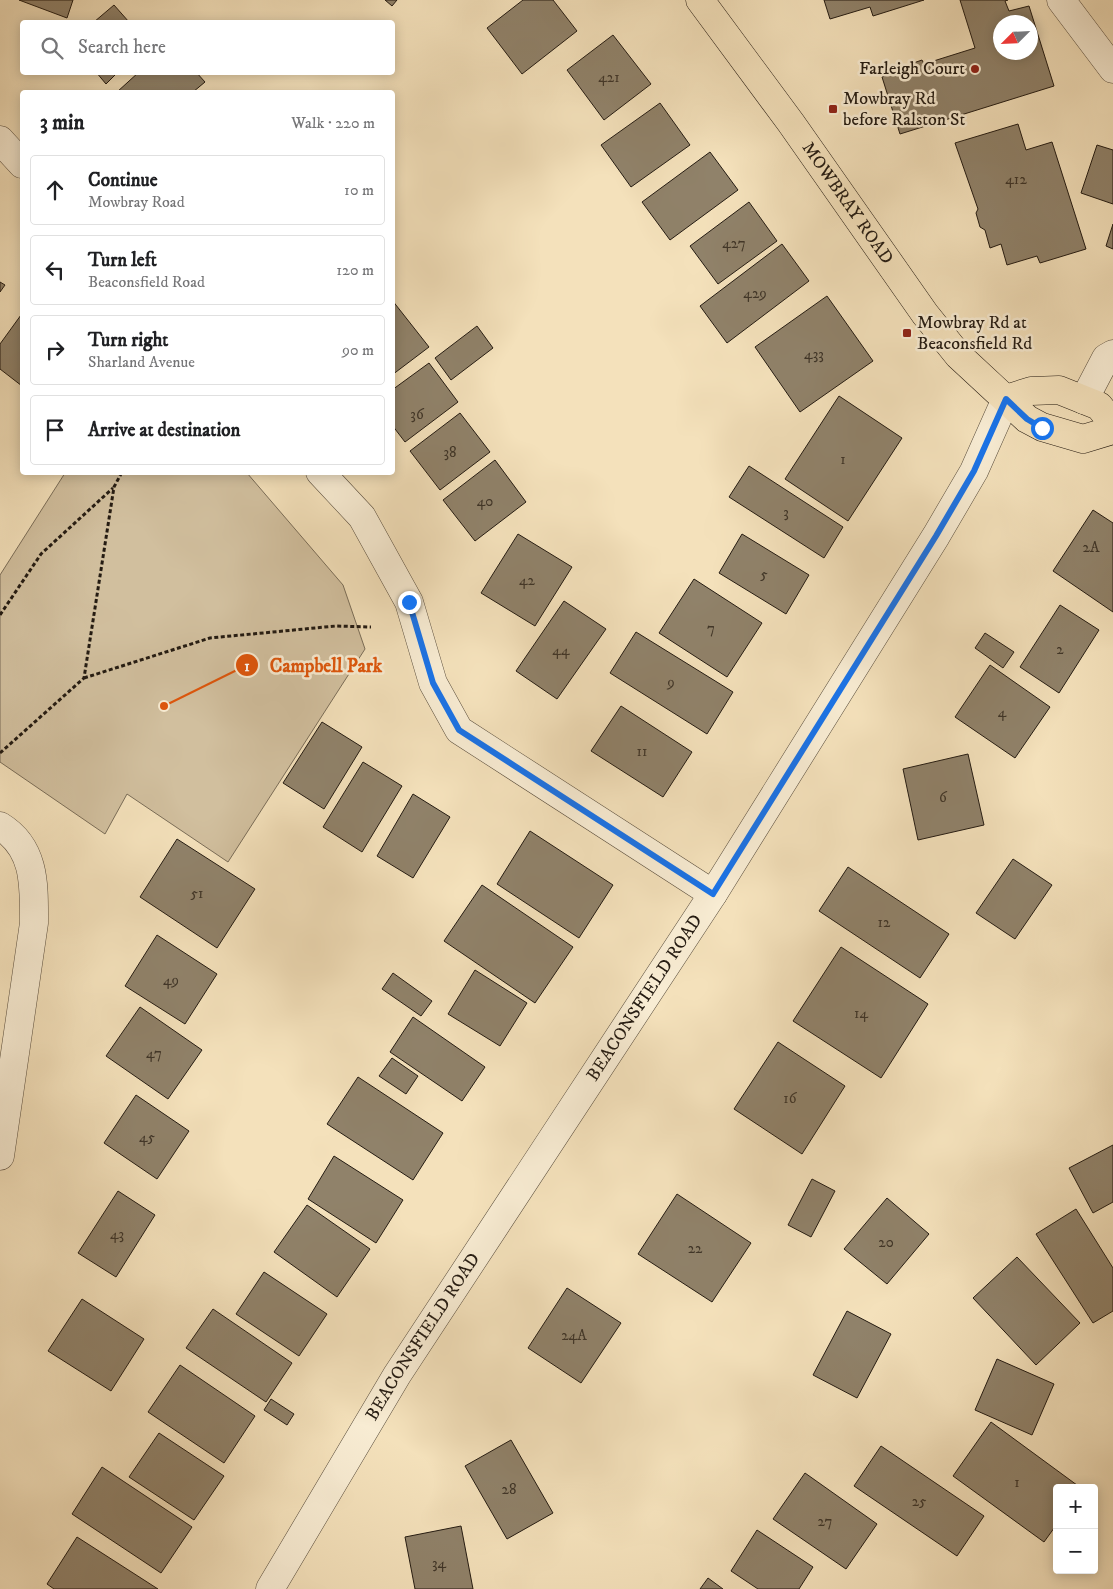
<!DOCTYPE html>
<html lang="en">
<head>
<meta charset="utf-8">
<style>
	body { margin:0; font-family:"IM FELL DW Pica",serif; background:#f6f6f6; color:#202124 }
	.controls { position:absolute; right:15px; bottom:15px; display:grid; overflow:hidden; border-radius:5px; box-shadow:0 2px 12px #0003 }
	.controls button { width:45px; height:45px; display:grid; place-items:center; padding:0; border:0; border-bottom:1px solid #e0e0e0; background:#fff; color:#202124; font:25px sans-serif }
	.compass { position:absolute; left:993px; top:15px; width:45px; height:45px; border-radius:50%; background:#fff; box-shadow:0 2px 12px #0003; rotate:246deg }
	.stop { position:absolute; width:15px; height:15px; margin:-11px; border:4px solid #1a73e8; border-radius:50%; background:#fff }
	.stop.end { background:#1a73e8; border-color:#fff; box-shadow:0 1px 5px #0008 }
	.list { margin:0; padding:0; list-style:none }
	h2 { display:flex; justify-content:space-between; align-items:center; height:65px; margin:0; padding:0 20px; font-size:21px }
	h2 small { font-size:16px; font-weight:400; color:#757577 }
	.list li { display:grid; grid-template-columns:32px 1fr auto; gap:15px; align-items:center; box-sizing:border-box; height:70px; margin:0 10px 10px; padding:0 10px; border:1px solid #e0e0e0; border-radius:5px }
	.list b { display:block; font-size:19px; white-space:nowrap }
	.list p { margin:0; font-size:16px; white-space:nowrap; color:#757577 }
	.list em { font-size:16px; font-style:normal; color:#757577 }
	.icon { flex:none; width:28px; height:28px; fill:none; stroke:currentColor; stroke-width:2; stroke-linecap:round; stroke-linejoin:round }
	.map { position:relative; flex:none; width:1113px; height:1589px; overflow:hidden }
	.search { position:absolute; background:#fff; box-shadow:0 2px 12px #0003; left:20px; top:20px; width:375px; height:55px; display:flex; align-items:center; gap:12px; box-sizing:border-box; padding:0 18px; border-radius:5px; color:#757577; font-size:19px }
	.panel { position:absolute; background:#fff; box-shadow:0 2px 12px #0003; left:20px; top:90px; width:375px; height:385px; border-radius:5px }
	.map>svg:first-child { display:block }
	.green { fill:#d1bf9e; stroke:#7a6d58 }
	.building { fill:#90826a; stroke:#241b12; fill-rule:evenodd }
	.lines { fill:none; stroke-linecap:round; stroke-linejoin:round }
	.minor-casing { stroke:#584c3c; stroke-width:29 }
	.major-casing { stroke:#241b12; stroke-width:29 }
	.path { stroke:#241b12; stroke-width:3; stroke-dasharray:4 2.5; stroke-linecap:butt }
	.minor { stroke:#f8ecd3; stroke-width:28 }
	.major { stroke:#f4e1bb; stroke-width:28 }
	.route { stroke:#1a73e8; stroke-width:6 }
	.poi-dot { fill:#8f2418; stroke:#f8ecd3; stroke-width:2 }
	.labels { text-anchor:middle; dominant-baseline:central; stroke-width:5; stroke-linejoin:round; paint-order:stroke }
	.number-label { font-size:15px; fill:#3f3528 }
	.poi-label { font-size:18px; fill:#241b12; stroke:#f8ecd3; text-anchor:start }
	.street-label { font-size:18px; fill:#241b12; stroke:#f8ecd3 }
	.leader { fill:none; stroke:#de560c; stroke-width:2 }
	.callout-dot { fill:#de560c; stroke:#f8ecd3; stroke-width:2 }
	.mark-label { font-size:15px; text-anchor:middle; font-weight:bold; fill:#fff }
	.callout-label { font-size:19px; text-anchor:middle; font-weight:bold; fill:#de560c; stroke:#f8ecd3; stroke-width:5; stroke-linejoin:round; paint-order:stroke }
</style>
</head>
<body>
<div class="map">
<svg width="1113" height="1589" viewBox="0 0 1113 1589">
	<rect width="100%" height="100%" fill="#f4e1bb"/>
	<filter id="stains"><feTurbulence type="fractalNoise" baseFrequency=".004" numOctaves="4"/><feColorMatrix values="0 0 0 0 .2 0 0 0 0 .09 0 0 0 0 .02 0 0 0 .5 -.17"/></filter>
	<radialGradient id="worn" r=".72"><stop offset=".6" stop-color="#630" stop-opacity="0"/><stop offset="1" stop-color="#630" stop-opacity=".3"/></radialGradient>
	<path class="green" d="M65 473H247L343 585 365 649 228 862 127 794 105 834 0 762V575Z"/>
	<path class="building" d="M19 0H73L67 18Z
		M385 0H397L392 6Z
		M523 0H553L577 31 522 74 487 28Z
		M824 0H924L873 16 870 7 830 19Z
		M960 0H1008L1005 1 1009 11 1029 6 1054 86 900 134 882 77 902 71V67L922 60 924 64 975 48ZM1000 22H1030V52H1000Z
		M114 5 129 22H94Z
		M613 35 651 84 604 120 567 70Z
		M96 72H118L106 84Z
		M139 72H196L205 82 193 92H117Z
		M660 103 690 145 631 187 601 145Z
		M1018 124 1026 150 1052 142 1086 249 1040 263 1037 256 1007 265 1001 244 990 248 985 230 980 227 976 213 978 209 955 143Z
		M1097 145 1113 150V204L1081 193Z
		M710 152 738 190 670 240 642 202Z
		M749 202 777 241 718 284 690 246Z
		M1113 224V249L1106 246Z
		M782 244 809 281 727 343 700 306Z
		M0 282 5 285 0 292Z
		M827 296 873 361 800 412 755 347Z
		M392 300 429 347 392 375Z
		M21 315 22 316V386L0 369V344Z
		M477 326 493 348 451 380 435 358Z
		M429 363 458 402 405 442 392 425V390Z
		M839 396 902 438 848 521 785 479Z
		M460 413 490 452 440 490 410 451Z
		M495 460 526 502 475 541 443 500Z
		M749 466 843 527 824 558 729 497Z
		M1093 510 1113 523V612L1053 571Z
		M518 534 572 567 535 626 481 593Z
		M742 534 809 575 786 614 719 573Z
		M694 579 762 623 727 677 659 633Z
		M564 601 606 629 557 699 516 671Z
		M1060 605 1099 630 1059 693 1020 667Z
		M636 632 733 692 707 734 610 673Z
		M985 633 1014 652 1003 668 975 648Z
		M990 665 1050 707 1015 758 955 717Z
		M621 706 692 752 663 797 591 751Z
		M322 722 362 747 324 809 283 783Z
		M968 754 984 825 918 840 903 769Z
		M363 762 402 786 362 852 323 827Z
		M413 794 450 817 413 878 377 856Z
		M530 831 613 885 579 938 497 884Z
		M177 839 255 889 217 948 140 897Z
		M1013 859 1052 885 1015 939 976 913Z
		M848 867 949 934 920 978 819 911Z
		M482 885 573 947 535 1003 444 941Z
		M157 935 217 974 185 1024 125 986Z
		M841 947 928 1004 881 1078 793 1021Z
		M475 970 527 1003 500 1046 448 1014Z
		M393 973 432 1001 421 1016 382 989Z
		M140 1007 202 1050 168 1099 106 1056Z
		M413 1017 485 1067 462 1101 390 1052Z
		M778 1042 845 1086 802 1154 734 1109Z
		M392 1058 418 1076 406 1094 379 1076Z
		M358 1077 443 1133 413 1180 327 1124Z
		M136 1095 189 1131 157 1179 104 1143Z
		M1113 1145V1202L1093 1213 1069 1168Z
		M334 1156 403 1200 376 1243 308 1199Z
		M812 1179 835 1191 811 1237 788 1225Z
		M118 1191 155 1215 116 1277 78 1253Z
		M677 1194 751 1243 712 1302 638 1254Z
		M887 1198 929 1234 887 1284 844 1249Z
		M307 1205 370 1249 337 1297 274 1252Z
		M1076 1209 1113 1268V1311L1093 1323 1036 1234Z
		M1017 1257 1080 1323 1036 1365 973 1298Z
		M264 1272 327 1314 299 1356 236 1314Z
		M567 1288 621 1323 581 1383 528 1348Z
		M82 1299 144 1339 111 1391 48 1351Z
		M213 1309 292 1363 266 1402 186 1348Z
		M847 1311 891 1334 857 1398 813 1375Z
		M997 1359 1054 1384 1032 1435 975 1410Z
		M180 1365 255 1416 224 1463 148 1412Z
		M271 1399 294 1414 287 1425 264 1410Z
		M991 1422 1081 1488H1057V1524L1044 1542 953 1476Z
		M159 1433 224 1476 194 1520 129 1477Z
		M511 1440 553 1513 507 1539 465 1466Z
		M881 1446 984 1516 957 1556 854 1486Z
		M102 1467 192 1527 161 1573 72 1514Z
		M805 1473 877 1524 846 1569 773 1519Z
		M461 1526 473 1589H415L405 1537Z
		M757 1530 813 1567 799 1589H758L731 1571Z
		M77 1537 158 1589H54L47 1584Z
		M708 1578 723 1589H700Z"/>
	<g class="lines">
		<g class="minor-casing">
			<g id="minor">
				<path d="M1061 0 1113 69"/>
				<path d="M0 140 22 164"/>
				<path d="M1084 400 1106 358 1113 354"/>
				<path d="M320 472 362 517 409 602 433 683 459 730 713 894"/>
				<path d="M0 826C36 848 34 886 34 923L0 1156"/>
				<path id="s1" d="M270 1589 397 1375 713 894 936 536 974 471 1006 399"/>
			</g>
		</g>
		<g class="major-casing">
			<g id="major">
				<path id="s2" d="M700 0 791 123 925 314 958 355 1027 419 1042 427 1083 439 1113 430"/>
				<path d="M1006 399 1031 391 1059 390 1099 406 1113 423"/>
			</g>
		</g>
		<path class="path" d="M0 615 41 554 113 488
			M84 678 210 638 336 626 371 627
			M0 753 84 678 114 487 122 472"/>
		<use href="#minor" class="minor"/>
		<use href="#major" class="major"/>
	</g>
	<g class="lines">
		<path class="route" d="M409 602 433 683 459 730 713 894 936 536 974 471 1006 399 1027 419 1042 428"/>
	</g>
	<g class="poi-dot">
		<circle cx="975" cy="69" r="5"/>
		<rect x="828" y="104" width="10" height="10" rx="2.5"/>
		<rect x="902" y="328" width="10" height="10" rx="2.5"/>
	</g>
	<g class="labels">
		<g class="number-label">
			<text x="609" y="77">421</text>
			<text x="1016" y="179">412</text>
			<text x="734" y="243">427</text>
			<text x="755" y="293">429</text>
			<text x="814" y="354">433</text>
			<text x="417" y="414">36</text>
			<text x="450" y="452">38</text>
			<text x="843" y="459">1</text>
			<text x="485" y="501">40</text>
			<text x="786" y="512">3</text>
			<text x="1091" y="547">2A</text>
			<text x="764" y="574">5</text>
			<text x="527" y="580">42</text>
			<text x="711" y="628">7</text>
			<text x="1060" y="649">2</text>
			<text x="561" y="650">44</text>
			<text x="671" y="682">9</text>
			<text x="1002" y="712">4</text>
			<text x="642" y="751">11</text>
			<text x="943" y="797">6</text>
			<text x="197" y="893">51</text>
			<text x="884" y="922">12</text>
			<text x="171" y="980">49</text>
			<text x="861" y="1013">14</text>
			<text x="154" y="1053">47</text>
			<text x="790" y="1098">16</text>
			<text x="147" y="1137">45</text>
			<text x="117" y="1234">43</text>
			<text x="886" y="1242">20</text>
			<text x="695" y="1248">22</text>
			<text x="574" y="1335">24A</text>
			<text x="1017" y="1482">1</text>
			<text x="509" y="1489">28</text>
			<text x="919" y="1501">25</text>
			<text x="825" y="1521">27</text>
			<text x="439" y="1563">34</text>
		</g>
		<g class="poi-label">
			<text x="965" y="69" text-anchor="end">Farleigh Court</text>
			<text x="843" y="99">Mowbray Rd<tspan x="843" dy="21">before Ralston St</tspan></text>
			<text x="917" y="323">Mowbray Rd at<tspan x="917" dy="21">Beaconsfield Rd</tspan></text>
		</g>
		<g class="street-label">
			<text stroke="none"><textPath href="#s2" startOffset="251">MOWBRAY ROAD</textPath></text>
			<text stroke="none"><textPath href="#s1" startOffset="700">BEACONSFIELD ROAD</textPath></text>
			<text stroke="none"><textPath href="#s1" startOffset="295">BEACONSFIELD ROAD</textPath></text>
		</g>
	</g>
	<path class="leader" d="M164 706L247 665"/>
	<g class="callout-dot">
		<circle cx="164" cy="706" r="5"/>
		<circle cx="247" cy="665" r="12"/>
	</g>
	<g class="mark-label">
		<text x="247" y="671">1</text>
	</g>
	<g class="callout-label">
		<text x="326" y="672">Campbell Park</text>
	</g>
	<rect width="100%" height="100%" filter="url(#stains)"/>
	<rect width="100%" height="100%" fill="url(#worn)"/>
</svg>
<div class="controls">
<button>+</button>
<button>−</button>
</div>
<svg class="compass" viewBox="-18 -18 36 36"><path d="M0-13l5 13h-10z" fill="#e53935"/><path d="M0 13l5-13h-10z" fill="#757577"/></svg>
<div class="stop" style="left:1042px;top:428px"></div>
<div class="stop end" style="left:409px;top:602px"></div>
<div class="search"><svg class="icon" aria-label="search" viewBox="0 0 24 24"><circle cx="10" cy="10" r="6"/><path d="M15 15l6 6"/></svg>Search here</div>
<section class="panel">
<h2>3 min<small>Walk · 220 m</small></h2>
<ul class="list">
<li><svg class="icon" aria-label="ahead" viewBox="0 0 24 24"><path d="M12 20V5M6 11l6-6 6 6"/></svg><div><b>Continue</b><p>Mowbray Road</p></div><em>10 m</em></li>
<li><svg class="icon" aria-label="left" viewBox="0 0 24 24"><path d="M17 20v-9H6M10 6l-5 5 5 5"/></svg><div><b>Turn left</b><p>Beaconsfield Road</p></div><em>120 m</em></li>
<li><svg class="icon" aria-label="right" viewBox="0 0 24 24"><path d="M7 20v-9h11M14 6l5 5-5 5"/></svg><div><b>Turn right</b><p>Sharland Avenue</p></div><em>90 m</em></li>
<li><svg class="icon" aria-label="arrive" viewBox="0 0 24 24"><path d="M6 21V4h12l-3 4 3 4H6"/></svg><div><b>Arrive at destination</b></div></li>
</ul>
</section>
</div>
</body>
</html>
